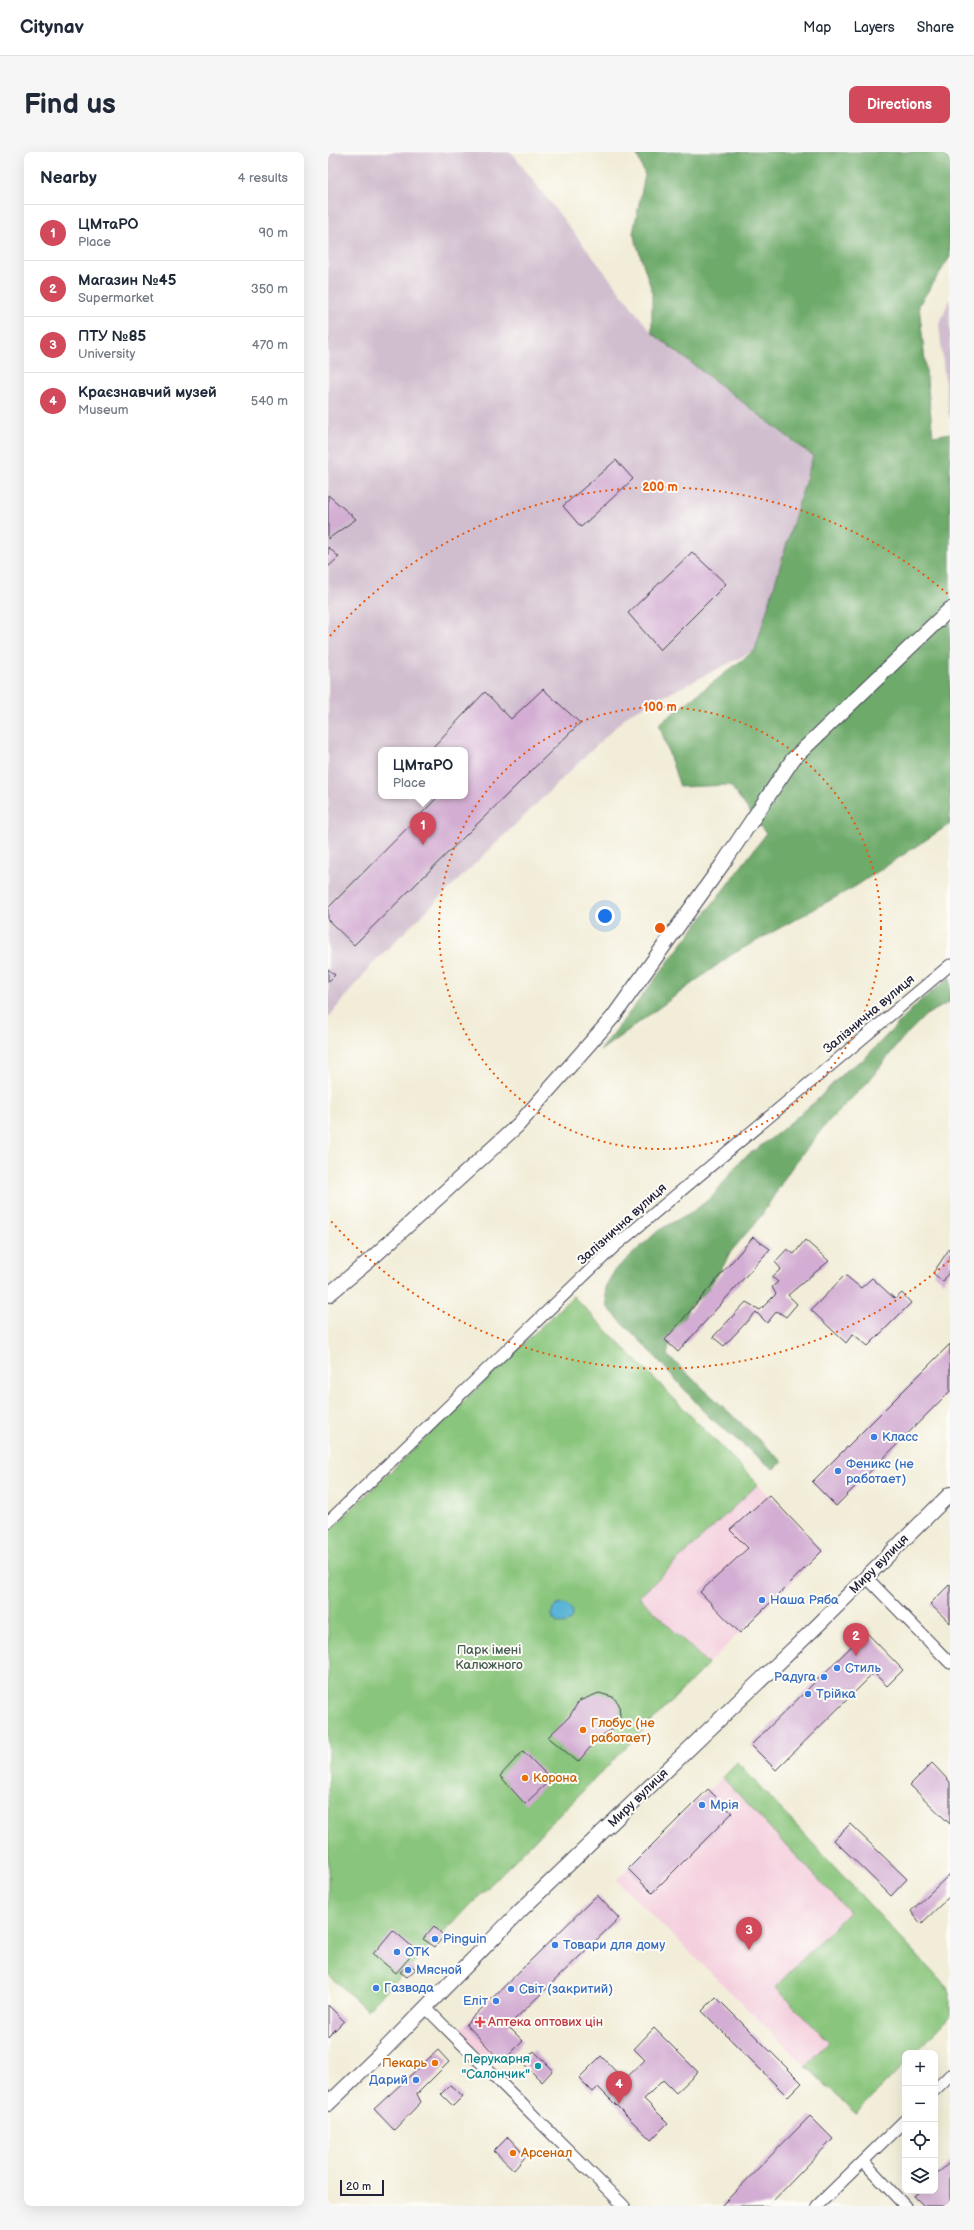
<!DOCTYPE html>
<html lang="en">
<head>
<meta charset="utf-8">
<style>
	body { margin:0; font-family:"Balsamiq Sans",sans-serif; background:#f6f6f7; color:#1f2937 }
	.controls { position:absolute; right:12px; bottom:12px; display:grid; overflow:hidden; border-radius:8px; box-shadow:0 4px 16px #0002 }
	.controls button { width:36px; height:36px; display:grid; place-items:center; padding:0; border:0; border-bottom:1px solid #e0e1e3; background:#fff; color:#1f2937; font:20px sans-serif }
	.scale { position:absolute; left:12px; bottom:10px; width:44px; box-sizing:border-box; padding-left:4px; border:2px solid #22223b; border-top:0; font-size:11px; line-height:14px; white-space:nowrap; color:#22223b; -webkit-text-stroke:3px #fdfcf7; paint-order:stroke }
	.you { position:absolute; left:277px; top:764px; width:14px; height:14px; margin:-10px; border:3px solid #fff; border-radius:50%; background:#1a73e8; box-shadow:0 0 0 6px #1a73e833 }
	.badge { display:grid; place-items:center; width:26px; height:26px; border-radius:50%; background:#d1495b; color:#fff; font-size:13px; font-weight:700 }
	.pin { position:absolute; translate:-50% -33px; filter:drop-shadow(0 1px 2px #0008) }
	.pin::after { content:''; position:absolute; top:21px; width:14px; height:12px; background:inherit; clip-path:polygon(0 0,100% 0,50% 100%) }
	.popup { position:absolute; left:50px; top:595px; width:90px; height:52px; box-sizing:border-box; display:grid; place-content:center; border-radius:8px; background:#fff; filter:drop-shadow(0 1px 3px #0005); font-size:13px; white-space:nowrap; color:#747a83 }
	.popup b { font-size:15px; color:#1f2937 }
	.popup::after { content:''; position:absolute; left:50%; top:100%; margin-left:-8px; border:8px solid transparent; border-top-color:#fff }
	.list { margin:0; padding:0; list-style:none }
	h2 { display:flex; justify-content:space-between; align-items:center; height:52px; margin:0; padding:0 16px; font-size:17px }
	h2 small { font-size:13px; font-weight:400; color:#747a83 }
	.list li { display:grid; grid-template-columns:26px 1fr auto; gap:12px; align-items:center; box-sizing:border-box; height:56px; padding:0 16px; border-top:1px solid #e0e1e3 }
	.list b { display:block; font-size:15px; white-space:nowrap }
	.list p { margin:0; font-size:13px; white-space:nowrap; color:#747a83 }
	.list em { font-size:13px; font-style:normal; color:#747a83 }
	.icon { flex:none; width:22px; height:22px; fill:none; stroke:currentColor; stroke-width:2; stroke-linecap:round; stroke-linejoin:round }
	.map { position:relative; flex:none; width:622px; height:2054px; overflow:hidden; border-radius:8px }
	header { display:flex; align-items:center; gap:24px; box-sizing:border-box; height:56px; padding:0 20px; background:#fff; border-bottom:1px solid #e0e1e3 }
	header strong { font-size:19px }
	nav { display:flex; gap:22px; margin-inline-start:auto; font-size:14px }
	.intro { display:flex; align-items:center; justify-content:space-between; box-sizing:border-box; height:96px; padding:0 24px }
	h1 { margin:0; font-size:28px }
	.button { padding:10px 18px; border-radius:8px; background:#d1495b; color:#fff; font-size:14px; font-weight:700 }
	main { display:flex; gap:24px; padding:0 24px }
	aside { flex:1; background:#fff; border-radius:8px; box-shadow:0 4px 16px #0002 }
	.map>svg:first-child { display:block }
	.built { fill:#f4cfde }
	.industrial { fill:#d0bdce; fill-rule:evenodd }
	.green { fill:#89c57b; stroke:#56745b }
	.forest { fill:#6eaa6b; stroke:#486653 }
	.water { fill:#59b4d7; stroke:#3e6b89 }
	.building { fill:#d3add3 }
	.lines { fill:none; stroke-linecap:round; stroke-linejoin:round }
	.minor-casing { stroke:#414053; stroke-width:13 }
	.tertiary-casing { stroke:#414053; stroke-width:16 }
	.minor { stroke:#fff; stroke-width:11 }
	.tertiary { stroke:#fff; stroke-width:14 }
	.ring { fill:none; stroke:#e8590c; stroke-width:2; stroke-dasharray:2 4 }
	.shop-dot { fill:#3f7fe0; stroke:#fdfcf7; stroke-width:1.5 }
	.food-dot { fill:#e8710a; stroke:#fdfcf7; stroke-width:1.5 }
	.health-dot { fill:#e0444e; stroke:#fdfcf7; stroke-width:1.5 }
	.culture-dot { fill:#0f9aa8; stroke:#fdfcf7; stroke-width:1.5 }
	.labels { text-anchor:middle; dominant-baseline:central; stroke-width:4; stroke-linejoin:round; paint-order:stroke }
	.street-label { font-size:13px; fill:#22223b; stroke:#fdfcf7 }
	.shop-label { font-size:13px; fill:#366cbe; stroke:#fdfcf7; text-anchor:start }
	.park-label { font-size:13px; fill:#465b51; stroke:#fdfcf7 }
	.food-label { font-size:13px; fill:#c56008; stroke:#fdfcf7; text-anchor:start }
	.health-label { font-size:13px; fill:#be3a42; stroke:#fdfcf7; text-anchor:start }
	.culture-label { font-size:13px; fill:#0d838f; stroke:#fdfcf7; text-anchor:end }
	.centre { fill:#e8590c; stroke:#fdfcf7; stroke-width:2 }
	.ring-label { font-size:12px; text-anchor:middle; font-weight:bold; fill:#e8590c; stroke:#fdfcf7; stroke-width:4; stroke-linejoin:round; paint-order:stroke }
</style>
</head>
<body>
<header>
<strong>Citynav</strong>
<nav><a>Map</a><a>Layers</a><a>Share</a></nav>
</header>
<div class="intro"><h1>Find us</h1><a class="button">Directions</a></div>
<main>
<aside>
<h2>Nearby<small>4 results</small></h2>
<ul class="list">
<li><span class="badge">1</span><div><b>ЦМтаРО</b><p>Place</p></div><em>90 m</em></li>
<li><span class="badge">2</span><div><b>Магазин №45</b><p>Supermarket</p></div><em>350 m</em></li>
<li><span class="badge">3</span><div><b>ПТУ №85</b><p>University</p></div><em>470 m</em></li>
<li><span class="badge">4</span><div><b>Краєзнавчий музей</b><p>Museum</p></div><em>540 m</em></li>
</ul>
</aside>
<div class="map">
<svg width="622" height="2054" viewBox="0 0 622 2054">
	<rect width="100%" height="100%" fill="#fdfcf7"/>
	<filter id="ink" filterUnits="userSpaceOnUse"><feTurbulence type="fractalNoise" baseFrequency=".025" numOctaves="2"/><feDisplacementMap in="SourceGraphic" scale="8" xChannelSelector="R" yChannelSelector="G"/><feConvolveMatrix kernelMatrix="1 2 1 2 8 2 1 2 1" color-interpolation-filters="sRGB"/></filter>
	<filter id="wash" filterUnits="userSpaceOnUse"><feTurbulence type="fractalNoise" baseFrequency=".012" numOctaves="4" result="noise"/><feDisplacementMap in="SourceGraphic" scale="16" xChannelSelector="R" yChannelSelector="G"/><feGaussianBlur stdDeviation="0.9" result="paint"/><feColorMatrix in="noise" values="0 0 0 0 0 0 0 0 0 0 0 0 0 0 0 0 0 1.4 0 .05"/><feComposite in="paint" operator="in"/></filter>
	<g filter="url(#wash)">
		<rect width="100%" height="100%" fill="#f2edd8"/>
		<path class="built" d="M430 1332 494 1399 380 1512 310 1445Z
			M394 1625 521 1760 448 1835 502 1890 478 1914 288 1728Z
			M138 1872 164 1899 156 1906 130 1880Z"/>
		<path class="industrial" d="M0 0H183L324 181 485 304 427 498 301 562 46 810 0 866ZM53 598H137V644H53Z
			M622 146V266H621L611 173Z"/>
		<path class="green" d="M245 1144 430 1332 311 1445 380 1512 39 1858 0 1822V1380Z
			M409 1610 622 1839V1865L587 1901H577V1911L528 1962 478 1914 501 1890 447 1835 521 1760 394 1625Z"/>
		<path class="forest" d="M308 0H622V105L591 153 605 284 622 281V672L528 734 403 803 272 899 438 682 402 633 352 635 331 572 427 498 485 304 324 181V139L305 81 317 23Z
			M622 825V850L598 863 574 887 540 930 498 972 462 1018 433 1064 401 1102 396 1113 378 1140 362 1154 341 1194 339 1203 455 1310 445 1317 381 1265 324 1201 279 1155 277 1135 287 1118 331 1078 367 1058 385 1044 413 1008 445 985 488 949 518 918 535 908 591 850Z"/>
		<path class="water" d="M224 1462a10 10 0 1 1 20 0a10 10 0 1 1-20 0Z"/>
		<g id="blocks">
			<path class="building" d="M288 308 305 327 253 375 235 354Z
				M0 343 28 367 0 387Z
				M0 395 11 405 0 415Z
				M364 400 398 432 332 498 300 461Z
				M215 537 252 571 26 793 0 768V756L111 644H137V598H102L157 540 183 567Z
				M0 817 7 823 0 830Z
				M425 1085 442 1097 350 1200 337 1188Z
				M477 1088 501 1109 460 1143 469 1152 458 1165 449 1159 439 1171 428 1160 396 1194 385 1185 418 1150 432 1158 448 1142 444 1135 450 1130 444 1125 453 1117 447 1110 459 1097 466 1102Z
				M622 1096V1118L615 1130 605 1121Z
				M517 1123 533 1136 544 1126 567 1147 574 1141 583 1151 540 1194 525 1182 518 1191 483 1158Z
				M622 1192V1239L508 1354 484 1330Z
				M441 1343 494 1399 412 1481 372 1440 420 1396 402 1378Z
				M622 1432V1471L602 1452Z
				M538 1480 575 1518 559 1534 546 1521 448 1618 423 1593Z
				M271 1541 285 1545 291 1552 292 1565 288 1574 269 1587 250 1610 220 1585 241 1565 251 1549Z
				M195 1599 223 1627 197 1652 172 1624Z
				M604 1611 622 1630V1672L582 1633Z
				M380 1637 404 1661 324 1741 300 1717Z
				M522 1672 579 1727 563 1744 506 1688Z
				M622 1722V1744L593 1772 583 1759Z
				M269 1743 291 1766 180 1874 195 1889 174 1910 138 1872Z
				M106 1774 116 1784 107 1795 95 1787Z
				M65 1778 88 1798 68 1821 45 1802Z
				M81 1812 88 1817 79 1825 72 1820Z
				M388 1845 474 1931 460 1945 374 1859Z
				M0 1853 16 1869 0 1885Z
				M326 1876 370 1920 348 1941 335 1928 316 1947 340 1971 323 1988 270 1935 265 1940 251 1926 273 1904 296 1928 317 1908 306 1897Z
				M110 1898 121 1910 89 1942 93 1950 66 1978 46 1957Z
				M206 1899 225 1918 214 1930 195 1911Z
				M122 1933 135 1944 125 1954 113 1942Z
				M482 1964 505 1987 440 2054H393Z
				M180 1985 198 2004 186 2018 166 1999Z
				M622 2010V2054H596L586 2044 592 2039H607V2024Z"/>
		</g>
	</g>
	<g filter="url(#ink)">
		<use href="#blocks" fill-opacity="0" stroke="#414053" stroke-width="1"/>
		<g class="lines">
			<g class="minor-casing">
				<path id="minor" d="M0 1370 286 1095 622 813
					M539 1426 622 1511
					M98 1856 296 2054
					M607 1938 622 1923
					M535 2009 577 2054
					M489 2054 577 1968"/>
			</g>
			<g class="tertiary-casing">
				<path id="tertiary" d="M0 1143 42 1108 190 973 285 865 396 710 465 607 622 457
					M0 1952 51 1903 191 1760 490 1473 622 1342"/>
			</g>
			<use href="#minor" class="minor"/>
			<use href="#tertiary" class="tertiary"/>
		</g>
	</g>
	<g class="ring">
		<circle cx="332" cy="776" r="221"/>
		<path d="M621 1109A441 441 0 0 1 2 1068M2 484A441 441 0 0 1 621 443"/>
	</g>
	<g class="shop-dot">
		<circle cx="546" cy="1285" r="4"/>
		<circle cx="510" cy="1319" r="4"/>
		<circle cx="434" cy="1448" r="4"/>
		<circle cx="509" cy="1516" r="4"/>
		<circle cx="496" cy="1525" r="4"/>
		<circle cx="480" cy="1542" r="4"/>
		<circle cx="374" cy="1653" r="4"/>
		<circle cx="107" cy="1787" r="4"/>
		<circle cx="227" cy="1793" r="4"/>
		<circle cx="69" cy="1800" r="4"/>
		<circle cx="80" cy="1818" r="4"/>
		<circle cx="48" cy="1836" r="4"/>
		<circle cx="183" cy="1837" r="4"/>
		<circle cx="168" cy="1849" r="4"/>
		<circle cx="88" cy="1928" r="4"/>
	</g>
	<g class="food-dot">
		<circle cx="255" cy="1578" r="4"/>
		<circle cx="197" cy="1626" r="4"/>
		<circle cx="107" cy="1911" r="4"/>
		<circle cx="185" cy="2001" r="4"/>
	</g>
	<path class="health-dot" d="M150 1864h4v4h4v4h-4v4h-4v-4h-4v-4h4z"/>
	<circle class="culture-dot" cx="210" cy="1914" r="4"/>
	<g class="labels">
		<g class="street-label">
			<text transform="translate(541 862) rotate(-40)">Залізнична вулиця</text>
			<text transform="translate(294 1072) rotate(-42)">Залізнична вулиця</text>
			<text transform="translate(551 1412) rotate(-45)">Миру вулиця</text>
			<text transform="translate(310 1646) rotate(-44)">Миру вулиця</text>
		</g>
		<g class="shop-label">
			<text x="554" y="1285">Класс</text>
			<text x="518" y="1312">Феникс (не<tspan x="518" dy="15">работает)</tspan></text>
			<text x="442" y="1448">Наша Ряба</text>
			<text x="517" y="1516">Стиль</text>
			<text x="488" y="1525" text-anchor="end">Радуга</text>
			<text x="488" y="1542">Трійка</text>
			<text x="382" y="1653">Мрія</text>
			<text x="115" y="1787">Pinguin</text>
			<text x="235" y="1793">Товари для дому</text>
			<text x="77" y="1800">ОТК</text>
			<text x="88" y="1818">Мясной</text>
			<text x="56" y="1836">Газвода</text>
			<text x="191" y="1837">Світ (закритий)</text>
			<text x="160" y="1849" text-anchor="end">Еліт</text>
			<text x="80" y="1928" text-anchor="end">Дарий</text>
		</g>
		<g class="park-label">
			<text x="161" y="1498">Парк імені<tspan x="161" dy="15">Калюжного</tspan></text>
		</g>
		<g class="food-label">
			<text x="263" y="1571">Глобус (не<tspan x="263" dy="15">работает)</tspan></text>
			<text x="205" y="1626">Корона</text>
			<text x="99" y="1911" text-anchor="end">Пекарь</text>
			<text x="193" y="2001">Арсенал</text>
		</g>
		<g class="health-label">
			<text x="160" y="1870">Аптека оптових цін</text>
		</g>
		<g class="culture-label">
			<text x="202" y="1907">Перукарня<tspan x="202" dy="15">"Салончик"</tspan></text>
		</g>
	</g>
	<circle cx="332" cy="776" r="6" class="centre"/>
	<g class="ring-label">
		<text x="332" y="339">200 m</text>
		<text x="332" y="559">100 m</text>
	</g>
</svg>
<div class="controls">
<button>+</button>
<button>−</button>
<button><svg class="icon" aria-label="locate" viewBox="0 0 24 24"><circle cx="12" cy="12" r="6"/><path d="M12 2v4M12 18v4M2 12h4M18 12h4"/></svg></button>
<button><svg class="icon" aria-label="layers" viewBox="0 0 24 24"><path d="M12 4l9 5-9 5-9-5zM3 14l9 5 9-5"/></svg></button>
</div>
<div class="scale">20 m</div>
<div class="you"></div>
<div class="pin badge" style="left:95px;top:693px">1</div>
<div class="popup"><b>ЦМтаРО</b>Place</div>
<div class="pin badge" style="left:528px;top:1504px">2</div>
<div class="pin badge" style="left:421px;top:1798px">3</div>
<div class="pin badge" style="left:291px;top:1952px">4</div>
</div>
</main>
</body>
</html>
